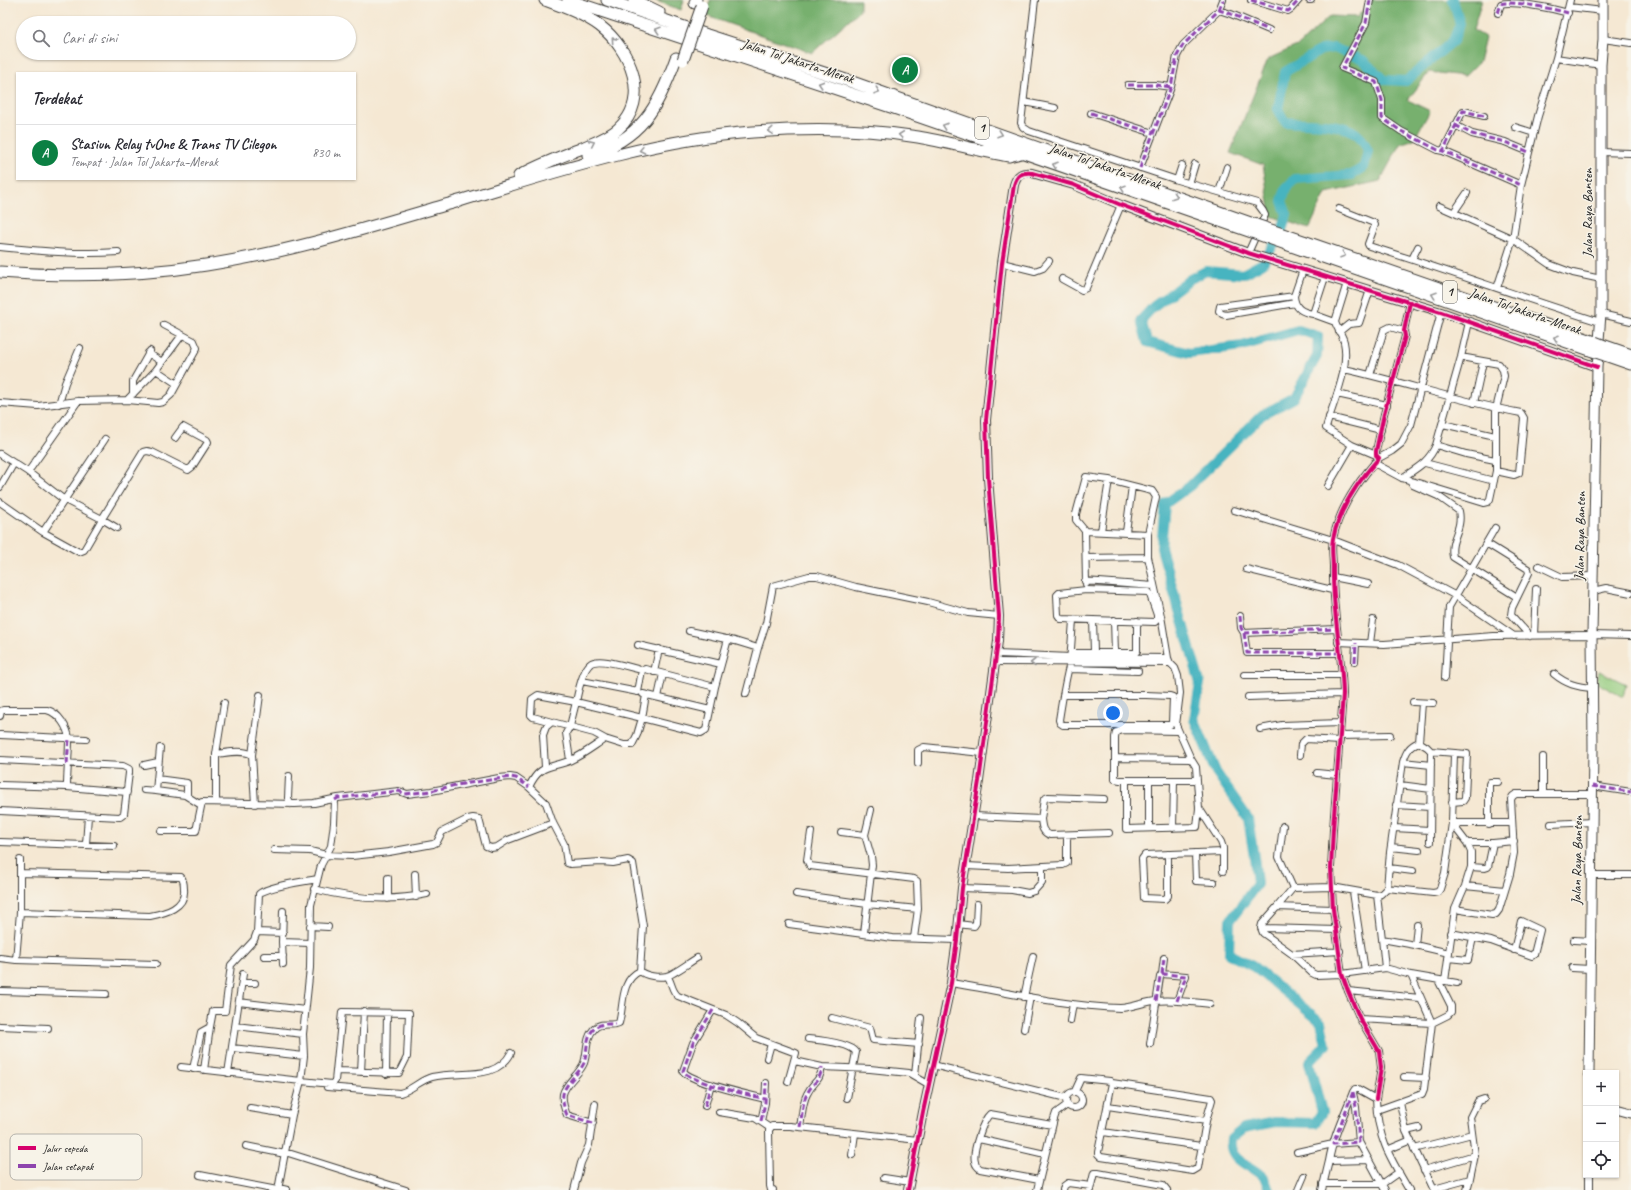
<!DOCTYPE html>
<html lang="id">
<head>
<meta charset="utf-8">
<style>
	body { margin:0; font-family:Caveat,sans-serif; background:#f2f2f3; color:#2b2b33 }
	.controls { position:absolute; right:12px; bottom:12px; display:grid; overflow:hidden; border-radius:0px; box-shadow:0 1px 3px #0004 }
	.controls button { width:36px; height:36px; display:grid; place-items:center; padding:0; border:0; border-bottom:1px solid #e1e1e2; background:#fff; color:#2b2b33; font:20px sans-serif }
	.you { position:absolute; left:1113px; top:713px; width:14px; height:14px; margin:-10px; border:3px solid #fff; border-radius:50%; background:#1a73e8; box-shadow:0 0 0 6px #1a73e833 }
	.badge { display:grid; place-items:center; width:26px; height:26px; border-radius:50%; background:#0b8043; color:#fff; font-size:13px; font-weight:700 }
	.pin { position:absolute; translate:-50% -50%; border:2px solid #fff; box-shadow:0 1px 4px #0006 }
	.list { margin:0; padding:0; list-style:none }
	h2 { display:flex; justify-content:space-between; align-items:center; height:52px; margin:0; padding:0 16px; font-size:17px }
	h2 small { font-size:13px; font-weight:400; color:#7c7c81 }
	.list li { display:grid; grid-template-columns:26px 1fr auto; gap:12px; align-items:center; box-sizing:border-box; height:56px; padding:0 16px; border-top:1px solid #e1e1e2 }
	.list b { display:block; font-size:15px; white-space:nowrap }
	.list p { margin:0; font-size:13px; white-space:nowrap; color:#7c7c81 }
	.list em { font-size:13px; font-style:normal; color:#7c7c81 }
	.icon { flex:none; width:22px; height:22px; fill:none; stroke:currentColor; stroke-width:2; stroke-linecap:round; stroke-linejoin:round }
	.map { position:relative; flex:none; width:1631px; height:1190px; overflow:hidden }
	.search { position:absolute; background:#fff; box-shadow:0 1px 3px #0004; left:16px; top:16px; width:340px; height:44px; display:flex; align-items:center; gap:10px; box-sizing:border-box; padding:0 14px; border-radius:22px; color:#7c7c81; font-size:15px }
	.panel { position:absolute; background:#fff; box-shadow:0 1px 3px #0004; left:16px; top:72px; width:340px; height:108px; border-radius:0px }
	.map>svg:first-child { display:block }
	.green { fill:#94cc7f; stroke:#58744e }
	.forest { fill:#77b06e; stroke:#4a6645 }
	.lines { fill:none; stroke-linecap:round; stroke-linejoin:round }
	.river { stroke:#46b4c0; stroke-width:10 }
	.street-casing { stroke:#3d3b37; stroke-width:8 }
	.secondary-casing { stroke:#3d3b37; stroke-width:10 }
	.primary-casing { stroke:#3d3b37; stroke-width:11 }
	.highway-casing { stroke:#3d3b37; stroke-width:13 }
	.street { stroke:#fff; stroke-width:6 }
	.secondary { stroke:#fff; stroke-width:8 }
	.primary { stroke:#fff; stroke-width:9 }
	.highway { stroke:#fff; stroke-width:11 }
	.highway-bridge-casing { stroke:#3d3b37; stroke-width:13; stroke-linecap:butt }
	.highway-bridge { stroke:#fff; stroke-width:11 }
	.quiet { stroke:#8e44ad; stroke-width:3; stroke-dasharray:6 3; stroke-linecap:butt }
	.cycleway-casing { stroke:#f7f3e8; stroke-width:6 }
	.cycleway { stroke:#d6006c; stroke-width:4 }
	.oneway { stroke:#999 }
	.labels { text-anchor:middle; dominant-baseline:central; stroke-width:3; stroke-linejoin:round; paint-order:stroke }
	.shield { fill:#f7f3e8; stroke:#5e5c59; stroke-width:1 }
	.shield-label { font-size:13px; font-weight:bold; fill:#1c1c1c }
	.street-label { font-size:14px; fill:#1c1c1c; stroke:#f7f3e8 }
	.key { fill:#f7f3e8; stroke:#b5b2ab; stroke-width:1 }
	.key-label { font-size:11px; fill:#1c1c1c }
</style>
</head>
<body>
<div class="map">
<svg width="1631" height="1190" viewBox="0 0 1631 1190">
	<rect width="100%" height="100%" fill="#f7f3e8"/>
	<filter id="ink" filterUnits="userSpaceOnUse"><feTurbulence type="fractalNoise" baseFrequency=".025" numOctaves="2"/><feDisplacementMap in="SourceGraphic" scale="8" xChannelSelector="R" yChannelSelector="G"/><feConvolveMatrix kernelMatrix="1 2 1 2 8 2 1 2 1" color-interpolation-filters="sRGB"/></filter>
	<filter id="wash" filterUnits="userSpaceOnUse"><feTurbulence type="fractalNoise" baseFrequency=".012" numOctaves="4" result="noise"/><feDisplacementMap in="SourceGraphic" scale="16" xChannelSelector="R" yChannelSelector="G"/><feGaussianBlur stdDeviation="0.9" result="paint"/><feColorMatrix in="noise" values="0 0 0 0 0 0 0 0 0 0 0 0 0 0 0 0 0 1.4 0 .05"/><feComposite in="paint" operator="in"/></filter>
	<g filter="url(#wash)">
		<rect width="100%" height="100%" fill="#f5e8d3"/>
		<path class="green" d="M1599 671 1626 684 1623 697 1597 683Z"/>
		<path class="forest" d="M654 0H684L681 10Z
			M710 0H860V10L812 53 707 16Z
			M1372 0H1482L1473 30 1485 37 1479 62 1465 76 1429 72 1408 100 1430 111 1414 139 1400 144 1380 181 1326 193 1309 229 1271 216 1263 165 1230 153 1268 59 1299 45 1330 16 1357 17Z"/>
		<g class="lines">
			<path class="river" d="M1269 1190C1267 1186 1266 1179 1262 1176 1249 1164 1228 1161 1231 1139L1244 1128 1275 1122 1315 1123 1322 1112 1309 1062 1326 1045 1321 1022 1254 967 1229 954 1230 921 1257 884 1255 864 1248 818 1216 772 1194 719 1200 683 1161 548 1165 504 1190 486 1262 415 1294 398 1317 356 1318 336 1298 330 1242 346 1189 353 1147 342 1141 320 1154 306 1190 279 1206 271 1243 274 1263 263 1282 230 1287 215 1282 201 1286 188 1295 179 1352 175 1364 167 1368 151C1366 146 1364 141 1360 137 1346 121 1306 124 1285 122L1278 109 1285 72 1321 50 1334 48 1363 60 1384 80 1406 81 1453 41 1460 24 1453 0"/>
		</g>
	</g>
	<g filter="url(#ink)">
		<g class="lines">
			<g class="street-casing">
				<path id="street" d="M1035 0 1021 123 1023 127 1029 131 1177 180 1257 203 1263 211 1265 215 1248 253
					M1251 0 1288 11 1291 9 1299 0
					M1309 0H1311
					M1370 0 1366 23 1342 68 1376 82 1382 100V118L1401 131 1438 150 1443 151
					M1569 7 1603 11
					M1219 10 1223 0
					M1498 13 1501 4C1510 0 1555 9 1568 13
					M1603 39 1631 43
					M1556 58 1601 65
					M1128 85H1156L1171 87
					M1024 102 1055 108
					M1091 113 1153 133
					M1484 116 1464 111H1463L1443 151 1521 185
					M1455 125 1472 134 1505 142 1529 152
					M1515 127 1534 133
					M1600 152 1631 153
					M1140 168 1171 87 1177 56 1183 45 1219 10 1231 14 1269 30
					M1177 180 1182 165
					M1189 184 1195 164
					M1219 192 1227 167
					M1439 206 1513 239 1549 264 1573 273 1601 279
					M1339 209 1374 223 1375 225 1368 244 1369 246C1447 270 1523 298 1600 322
					M1454 212 1467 193
					M0 247C39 251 78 255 118 252
					M1412 259 1418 247
					M1002 263 1035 271 1043 268 1049 261
					M1303 270 1294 296C1295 309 1302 312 1313 314
					M1325 277 1313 314 1335 322
					M1062 279 1082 290 1086 288 1121 205
					M1347 283 1335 322C1337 329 1342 334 1344 342 1350 369 1333 402 1326 428L1352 445
					M1497 288 1513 239 1521 185 1538 116 1556 58 1570 0
					M1294 296 1220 306 1219 311 1222 314 1226 315 1295 303
					M1601 314 1631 321
					M1339 332 1349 324 1359 323 1370 290
					M148 353 162 362
					M1344 369C1403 382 1461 402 1521 413L1524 418 1519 473 1514 475 1496 471
					M156 370 177 384
					M1370 375 1384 330 1390 327 1404 331
					M133 394V381L150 351
					M1337 394 1387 405
					M127 400 156 370 182 335
					M0 403 38 406 78 401 127 400 158 403 163 402 171 395 197 348 194 341 164 325
					M1474 403 1483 362
					M59 404 65 383 80 348
					M1329 417 1381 430
					M1443 424 1495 436
					M1436 445 1466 454 1495 460
					M0 454 28 472 63 499 102 519 143 452 147 451 152 452 188 470 192 467 208 442 207 440 183 427 175 438
					M1379 458 1392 451 1401 444 1411 425 1441 312
					M1374 463 1402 478 1484 503 1488 502 1490 499 1496 471V409L1504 376 1503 370 1499 364 1461 357
					M1425 463 1494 481
					M28 472 78 401
					M1402 478C1417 468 1429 462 1436 445L1461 357 1469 322
					M1410 480 1413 485 1438 496 1459 511C1463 530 1449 539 1453 557L1517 597
					M1328 486 1352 445 1376 455
					M0 487 14 463
					M0 502 43 532 79 552 84 550 102 519 117 528
					M1234 510 1333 540 1398 565 1456 596 1514 636
					M1085 531 1086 584
					M1101 531 1109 480
					M43 532 105 439
					M1126 532 1132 486
					M1486 543 1528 569 1529 573 1512 608 1511 615 1530 636
					M1086 558 1148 557
					M1539 566 1562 577 1593 576
					M1246 569 1332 590
					M1333 577 1368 584
					M1085 581 1154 586
					M1086 590 1149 592 1157 615V620L1155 622 1061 619 1058 615 1057 595 1059 593Z
					M1593 591 1606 588 1631 593
					M1240 616 1241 628 1244 633 1337 629
					M1093 620 1094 652
					M1114 620 1115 653
					M689 631 735 641 758 648
					M1244 633 1247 653H1340
					M1534 635 1536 589
					M1338 642 1384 644 1494 636 1592 635 1631 636
					M1370 643 1373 620
					M638 645 721 664
					M1071 653H1135L1137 651V621
					M996 654 1071 657 1168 658
					M995 662 1170 663
					M1355 662 1356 643
					M1069 669 1138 671
					M654 672 659 649
					M1554 674C1566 684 1577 687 1593 688
					M1244 675H1342
					M1445 678 1449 607 1495 528
					M582 681 638 692 642 670 645 669 715 687
					M643 694 710 710
					M746 694 758 648 766 623 773 586 809 576H817L856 587 928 602 968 613 999 616
					M1063 695H1146L1170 696 1173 697 1172 723 1170 725H1063L1060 723 1059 720C1062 701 1065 681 1070 663L1073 620
					M658 697 663 674
					M1248 697 1343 694
					M1413 702 1433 703
					M0 716 1 711 3 710H47C59 713 68 728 69 739 69 754 67 772 67 787
					M1260 729 1282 725 1341 723
					M1178 731 1122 730 1116 732 1115 737V779L1120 780H1197
					M0 735 86 739
					M1340 736 1390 735
					M605 739 594 733 533 717 531 715 532 699 538 695 576 702C578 692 582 671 590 664 598 656 631 668 642 670
					M1419 742 1422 703
					M160 748 156 791 185 795 201 805
					M1431 751 1467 754 1465 798 1463 801 1452 802
					M216 754C226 753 243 749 252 755L255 804
					M252 755 260 695
					M1300 755 1301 744 1306 739 1340 741
					M1115 758 1191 759
					M0 760 123 766 129 769V773L124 814 120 817 0 811
					M570 760 566 733 570 726 576 702 642 718 646 695
					M1403 762 1431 765
					M918 763V750L924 747 982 753
					M144 765 158 762
					M545 767 543 735 546 727 552 722
					M1317 773 1337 775
					M289 776 288 798 291 804
					M157 779 187 783V796
					M1126 780V829L1197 827 1199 808 1196 767 1191 759 1176 725 1180 693 1178 676 1175 668 1170 663 1168 658 1161 616 1148 557V534L1156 497 1152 491 1109 480 1086 477 1076 514V520L1085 531 1148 534
					M1149 780V828
					M0 785 67 787 127 792
					M1400 785 1431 789
					M1592 786 1631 792
					M529 787C540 763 551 769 571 760 583 755 594 746 605 739L624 745H632L637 735 642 718 701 733 706 730 715 687 728 639
					M144 790 156 791
					M1543 793V757
					M216 802V754L224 703
					M1396 805 1430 807
					M1199 808 1221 842 1223 848V871
					M974 816 1041 819C1042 827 1042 832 1050 835L1109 833
					M1041 819 1044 799 1048 797 1104 799
					M1452 823H1512
					M1455 823 1457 830 1467 843H1493
					M1489 824V784L1490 782H1498
					M1551 824 1592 822
					M1283 826 1279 857 1293 888 1332 887 1377 895
					M1173 828 1174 781
					M1394 828 1430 830
					M161 831H196L202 802 295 804 314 803 338 798 399 791 407 794 431 791 499 778 510 777 516 778 529 787 546 803 553 823 564 844 567 863 570 864 601 862 613 863 628 860 633 863 643 926 640 971
					M811 832 807 860 810 866 914 879 917 881 918 909 914 938
					M841 832 865 835
					M0 842 114 846
					M1430 842 1431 751 1427 747 1419 742C1409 746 1406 752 1403 762L1390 852 1387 888 1381 894 1377 895 1382 939 1415 945 1449 953
					M1467 843 1471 852V867
					M86 844 88 816
					M1391 847 1419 850
					M274 850 310 851 326 855 352 856 389 852 433 844 437 842 442 832 468 819 473 818 479 819 486 846 491 848 497 847 508 840 553 823
					M1195 853 1196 881 1214 882
					M1168 854V896L1165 899 1144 898 1142 859 1145 855 1223 852
					M966 866 1008 868 1063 865 1067 863V835
					M1389 868 1413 871
					M20 873V860
					M415 874 416 897
					M1591 875H1631
					M1465 886 1505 890
					M962 888 1012 890 1028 893 1034 891 1042 882V867
					M1293 888 1277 907 1262 924 1261 928 1263 933 1292 954 1312 973 1316 975 1342 974 1385 968 1411 975 1457 983
					M1387 888 1433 893 1438 892 1440 889 1445 873 1452 823 1454 753
					M314 889C352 899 389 902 427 894
					M1353 892 1365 971
					M796 894 867 904 918 909
					M388 899V878
					M1277 907 1333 909
					M1455 909 1492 915 1496 914 1499 910 1510 874 1514 853 1511 799 1513 796 1516 794H1592
					M283 911 282 942 310 943
					M789 924 893 938 957 940
					M958 924 974 926 976 923 977 904
					M310 926 328 927
					M1261 928 1337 930
					M257 932 283 933
					M864 933 872 865 871 856 865 835 871 810
					M1451 933 1491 941 1532 956 1534 954 1540 930 1521 921 1514 950
					M1382 939 1385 968
					M1574 940 1590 941
					M282 942 283 964
					M1415 945 1417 925
					M1292 954 1340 951
					M264 956H283
					M0 958 16 960 156 964
					M1448 958 1468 960 1473 938
					M16 960 20 912V873L181 877C184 880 184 885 184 889 186 908 165 913 150 916L20 912
					M1572 968 1590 969
					M640 971C645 976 659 978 667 976 674 974 690 962 697 958
					M1162 974 1164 958
					M1411 975 1432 1023 1448 1015 1451 1012V1006L1438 980
					M667 976C672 981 671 991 678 996L726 1015 738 1023 756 1038 796 1053 788 1082
					M1445 981 1455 909 1465 886 1471 867 1485 868 1488 867 1493 843 1514 841
					M242 983H255
					M951 983C1007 992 1063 1006 1120 1008 1132 1008 1143 1002 1155 1001 1173 999 1192 1002 1210 1004
					M0 991 106 994
					M1348 991 1420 998
					M1024 997 1033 956
					M239 1002 305 1010
					M713 1010 693 1043 683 1071C690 1082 750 1095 765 1099
					M832 1018 870 1028 873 1040 919 1044
					M1360 1019 1432 1023 1424 1089 1422 1094 1377 1110
					M1070 1021 1073 1004
					M0 1026 48 1028
					M236 1026 303 1034
					M1024 1029 1030 997
					M808 1039C819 1040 850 1043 856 1052L847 1098
					M1150 1044 1160 977 1162 974 1186 976 1177 1001
					M232 1048 304 1056
					M767 1058 771 1044
					M795 1061 822 1067 870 1069 909 1073 928 1084
					M933 1065 1066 1098
					M181 1067 301 1081 332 1084 335 1081 342 1012 409 1013 407 1057 399 1073 337 1071
					M193 1069 201 1032 210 1027 213 1011H225L231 965 254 940 257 932 259 894C268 886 303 882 317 879
					M204 1070 210 1027
					M361 1072 364 1011
					M228 1073 243 974
					M386 1074 387 1013
					M915 1075 921 1018
					M1404 1077 1426 1078
					M327 1087 400 1093C412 1090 420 1080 432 1077 459 1070 496 1082 511 1053
					M1075 1091 1081 1078 1110 1081 1112 1083 1098 1152V1154L1101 1157 1193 1171 1198 1168 1206 1121 1212 1100 1211 1098 1112 1083
					M1066 1100a8 8 0 1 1 16 0a8 8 0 1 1-16 0Z
					M1353 1093 1356 1107 1359 1142 1385 1190
					M1376 1099 1381 1068 1379 1051 1360 1019 1348 991 1342 974 1333 909 1331 868 1333 829 1343 694C1342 651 1332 610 1333 567 1333 558 1331 548 1333 539 1339 509 1359 480 1379 458L1376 455V451L1384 414 1405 336 1404 331 1410 302
					M1400 1103 1406 1131 1434 1190
					M705 1106 711 1084
					M1108 1106 1206 1121
					M250 1108 292 1115
					M719 1112 755 1118 770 1128
					M761 1121 765 1103 766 1083
					M593 1123 567 1115C564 1108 562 1101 563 1094 566 1082 579 1075 584 1063 588 1051 585 1037 595 1028 602 1021 611 1027 619 1023 624 1006 620 980 640 971
					M800 1127C802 1117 802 1103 807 1094 813 1081 820 1083 822 1067
					M1406 1131 1419 1128
					M1103 1132 1201 1146
					M979 1139 1045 1154
					M246 1146 285 1154
					M1414 1149 1472 1134
					M1387 1150 1411 1140
					M285 1152 406 1190
					M1297 1152 1333 1144 1359 1142
					M852 1155 855 1134
					M1329 1161C1333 1137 1344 1115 1353 1092L1355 1089H1358L1376 1099C1377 1137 1390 1158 1409 1190
					M1424 1170 1475 1155
					M200 1175 277 1190
					M884 1178 910 1182
					M1039 1180 980 1169C977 1166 975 1165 975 1161 972 1152 983 1120 990 1114L1052 1125
					M1323 1184H1382L1399 1172
					M279 1188 287 1190
					M1434 1189 1470 1179 1475 1155 1470 1117 1478 1101 1484 1099
					M278 1190 292 1115 301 1081 304 1056 303 1034 310 968 311 905 321 865 331 846 334 823 335 800
					M574 1190 581 1163 589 1145 595 1104
					M773 1190H771L770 1186 769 1130 772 1126H790L918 1140
					M1037 1190 1054 1119 1056 1113 1067 1105
					M1063 1190 1064 1186 1068 1183 1091 1186
					M1090 1190 1094 1173H1098L1163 1185 1167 1190
					M1298 1190 1304 1176
					M1322 1190 1329 1161 1369 1160
					M1467 1190 1470 1179"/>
			</g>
			<g class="secondary-casing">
				<path id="secondary" d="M1589 1175V1190
					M908 1190 923 1112 951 983 957 940 962 888 979 781 998 641 999 616 988 478 986 420 1002 263 1014 185C1017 175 1021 172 1032 173L1074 185 1121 205 1248 253 1441 312 1597 367"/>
			</g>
			<g class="primary-casing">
				<path id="primary" d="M1589 1073 1593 747 1592 635 1597 367 1601 314V65L1603 39V0
					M1616 1109 1631 1113"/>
			</g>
			<g class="highway-casing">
				<path id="highway" d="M568 0 894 108 1252 232
					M607 0 707 35 852 82 1256 225
					M634 0 659 12
					M695 3 696 0
					M588 155C641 140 659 106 676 58
					M519 176C538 165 560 157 580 149 593 143 608 138 618 129 652 99 630 49 600 26 584 14 564 7 545 0
					M1306 242 1595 342
					M1303 250 1593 351
					M0 272C69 277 138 276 206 265 286 253 364 229 442 206 543 176 646 140 753 132 808 128 863 128 918 137 948 142 978 151 1009 156L1021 153
					M1605 346 1631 355
					M1605 355 1631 364"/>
			</g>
			<use href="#street" class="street"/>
			<use href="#secondary" class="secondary"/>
			<use href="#primary" class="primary"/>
			<use href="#highway" class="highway"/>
			<g class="highway-bridge-casing">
				<path id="highway-bridge" d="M683 60 702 6
					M1256 225 1306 242
					M1252 232 1303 250
					M1595 342 1605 346
					M1593 351 1605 355"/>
			</g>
			<use href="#highway-bridge" class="highway-bridge"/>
			<path class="quiet" d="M1251 0 1288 11 1291 9 1299 0
				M1309 0H1311
				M1370 0 1366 23 1342 68 1376 82 1382 100V118L1401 131 1438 150 1443 151
				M1219 10 1223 0
				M1498 13 1501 4C1510 0 1555 9 1568 13
				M1128 85H1156L1171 87
				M1091 113 1153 133
				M1484 116 1464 111H1463L1443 151 1521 185
				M1455 125 1472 134 1505 142 1529 152
				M1140 168 1171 87 1177 56 1183 45 1219 10 1231 14 1269 30
				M1240 616 1241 628 1244 633 1337 629
				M1244 633 1247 653H1340
				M1355 662 1356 643
				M67 764 69 738
				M1592 786 1631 792
				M335 800 338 798 399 791 405 794 431 791 456 785 510 777 516 778 529 787
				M1162 974 1164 958
				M1156 1001 1160 977 1164 974 1186 976 1177 1001
				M713 1010 693 1043 683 1071C690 1082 750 1095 765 1099
				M1353 1092 1356 1107 1359 1142 1333 1144Z
				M705 1106 711 1084
				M761 1121 765 1103 766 1083
				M593 1123 567 1115C564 1108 562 1101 563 1094 566 1082 579 1074 584 1063 588 1051 585 1036 595 1028 601 1023 609 1024 616 1024
				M800 1127C802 1117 802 1103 807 1094 813 1081 820 1083 822 1067"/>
			<g class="cycleway-casing">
				<path id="cycleway" d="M1376 1099 1381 1068 1379 1051 1360 1019 1348 991 1342 974 1333 909 1331 868 1333 829 1343 694C1342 651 1332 610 1333 567 1333 558 1331 548 1333 539 1339 509 1359 480 1379 458L1376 455V451L1384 414 1405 336 1404 331 1410 302
					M908 1190 923 1112 951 983 957 940 962 888 979 781 998 641 999 616 988 478 986 420 1002 263 1014 185C1017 175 1021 172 1032 173L1074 185 1121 205 1248 253 1441 312 1597 367"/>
			</g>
			<use href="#cycleway" class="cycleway"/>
		</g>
		<defs><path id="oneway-chevron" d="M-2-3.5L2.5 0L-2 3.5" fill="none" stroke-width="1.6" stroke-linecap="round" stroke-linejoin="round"/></defs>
		<g class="oneway">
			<use href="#oneway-chevron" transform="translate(658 30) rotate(-162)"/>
			<use href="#oneway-chevron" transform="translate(614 40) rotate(-132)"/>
			<use href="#oneway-chevron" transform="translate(821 84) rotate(-162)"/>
			<use href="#oneway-chevron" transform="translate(877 91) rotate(19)"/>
			<use href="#oneway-chevron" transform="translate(945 126) rotate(-161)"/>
			<use href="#oneway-chevron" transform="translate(771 131) rotate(177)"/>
			<use href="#oneway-chevron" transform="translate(1000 134) rotate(19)"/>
			<use href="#oneway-chevron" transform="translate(901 135) rotate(-173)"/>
			<use href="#oneway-chevron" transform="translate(592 143) rotate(-24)"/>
			<use href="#oneway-chevron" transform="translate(642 150) rotate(169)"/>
			<use href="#oneway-chevron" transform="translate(1055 165) rotate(-161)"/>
			<use href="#oneway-chevron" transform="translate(1123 188) rotate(-161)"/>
			<use href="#oneway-chevron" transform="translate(1175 196) rotate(20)"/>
			<use href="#oneway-chevron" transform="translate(1343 255) rotate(19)"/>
			<use href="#oneway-chevron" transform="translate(1434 295) rotate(-161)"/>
			<use href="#oneway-chevron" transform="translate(1556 338) rotate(-161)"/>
			<use href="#oneway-chevron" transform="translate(1033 663) rotate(-180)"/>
		</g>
	</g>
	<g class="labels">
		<g class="shield">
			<rect x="975" y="117" width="14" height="22" rx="3"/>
			<rect x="1443" y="281" width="14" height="22" rx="3"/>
		</g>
		<g class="shield-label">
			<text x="982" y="128">1</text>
			<text x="1450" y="292">1</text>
		</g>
		<g class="street-label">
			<text transform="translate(798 61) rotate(18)">Jalan Tol Jakarta–Merak</text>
			<text transform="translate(1105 166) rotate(19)">Jalan Tol Jakarta–Merak</text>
			<text transform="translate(1587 213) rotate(-90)">Jalan Raya Banten</text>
			<text transform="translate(1525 311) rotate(19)">Jalan Tol Jakarta–Merak</text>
			<text transform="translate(1580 536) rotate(-89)">Jalan Raya Banten</text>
			<text transform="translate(1577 860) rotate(-89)">Jalan Raya Banten</text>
		</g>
	</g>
	<rect x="10" y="1134" width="132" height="46" rx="6" class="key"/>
	<rect x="18" y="1146" width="18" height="4" fill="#d6006c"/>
	<rect x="18" y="1164" width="18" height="4" fill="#8e44ad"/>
	<g class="key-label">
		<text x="43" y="1152">Jalur sepeda</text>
		<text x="43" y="1170">Jalan setapak</text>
	</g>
</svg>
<div class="controls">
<button>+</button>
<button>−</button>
<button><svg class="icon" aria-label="locate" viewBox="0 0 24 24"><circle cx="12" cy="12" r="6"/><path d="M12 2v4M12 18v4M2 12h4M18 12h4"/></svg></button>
</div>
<div class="you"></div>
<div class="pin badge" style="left:905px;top:70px">A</div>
<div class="search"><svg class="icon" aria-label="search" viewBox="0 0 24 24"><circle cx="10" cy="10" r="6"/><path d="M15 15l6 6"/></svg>Cari di sini</div>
<section class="panel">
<h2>Terdekat<small></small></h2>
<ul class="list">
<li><span class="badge">A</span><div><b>Stasiun Relay tvOne &amp; Trans TV Cilegon</b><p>Tempat · Jalan Tol Jakarta–Merak</p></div><em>830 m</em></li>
</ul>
</section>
</div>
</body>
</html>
